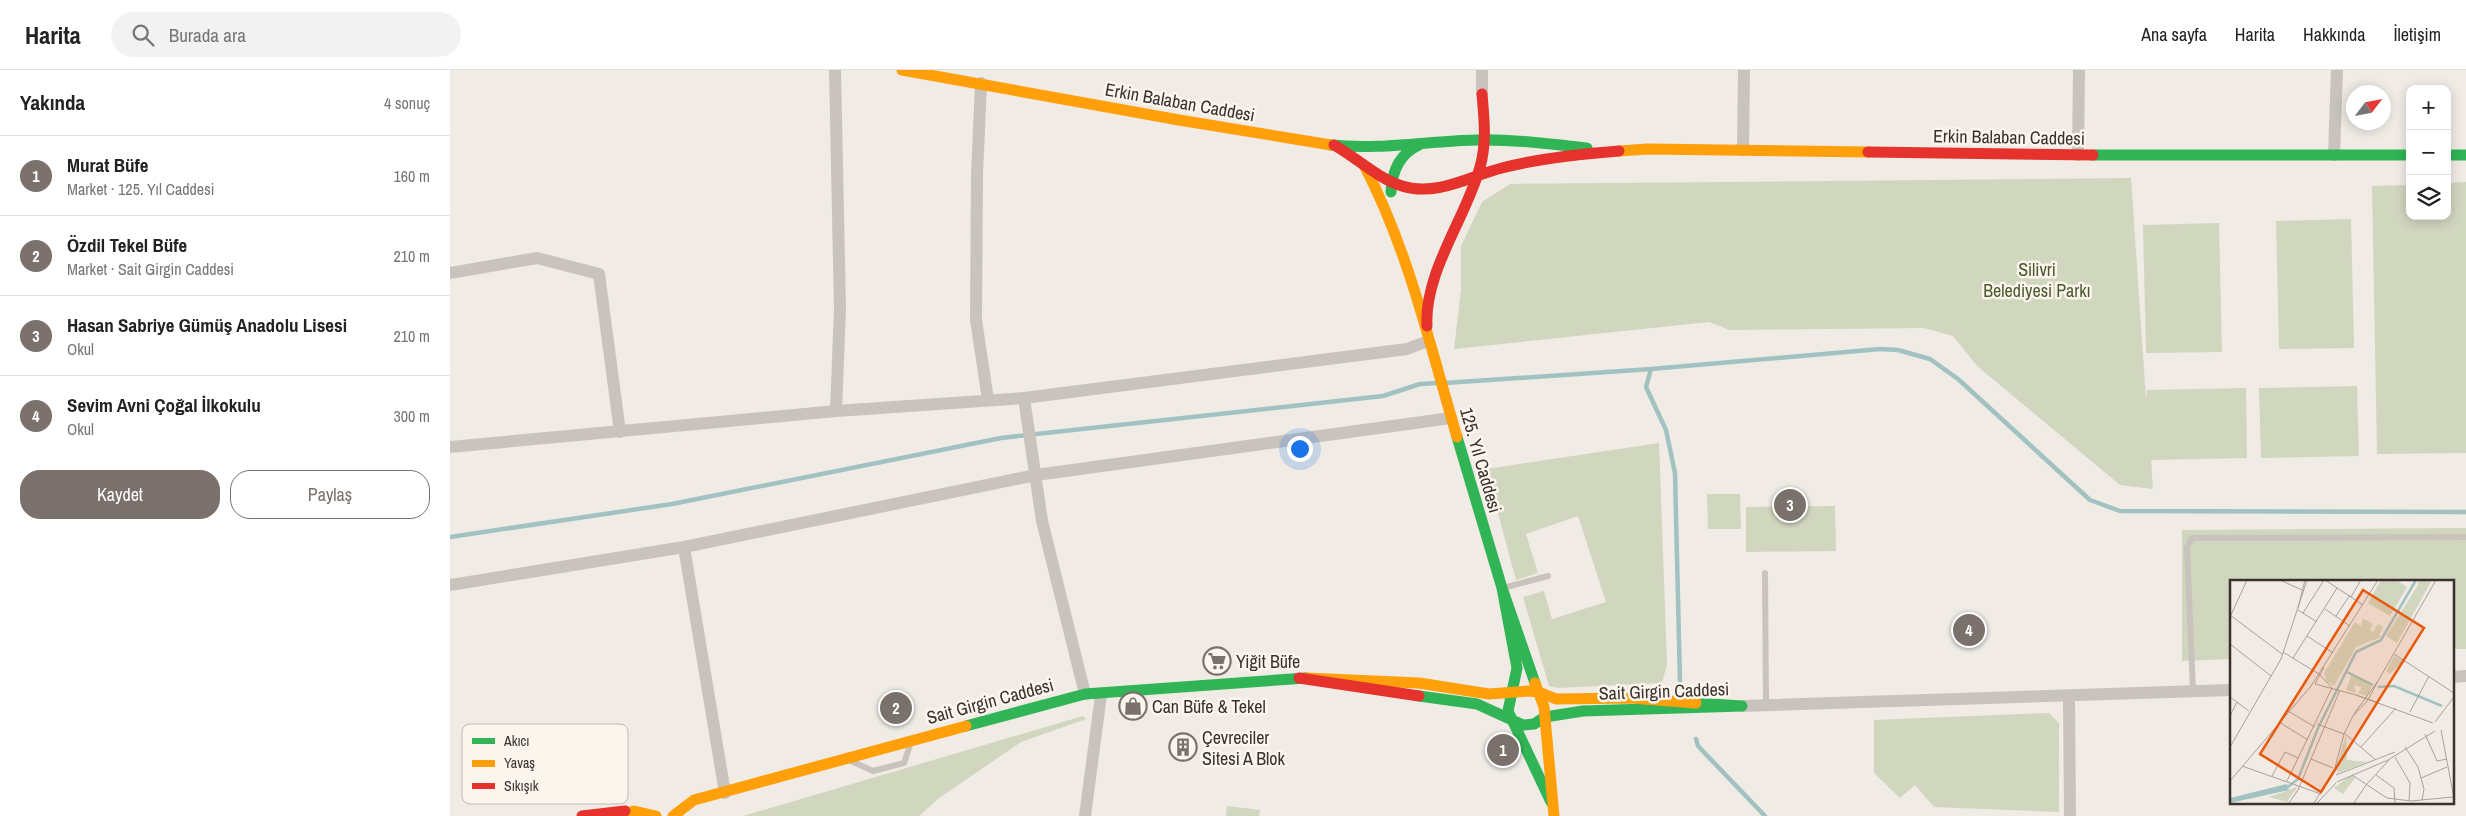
<!DOCTYPE html>
<html lang="tr">
<head>
<meta charset="utf-8">
<style>
	body { margin:0; font-family:"Archivo Narrow",sans-serif; background:#f2f2f2; color:#222 }
	.controls { position:absolute; right:15px; top:15px; display:grid; overflow:hidden; border-radius:10px; box-shadow:0 2px 12px #0003 }
	.controls button { width:45px; height:45px; display:grid; place-items:center; padding:0; border:0; border-bottom:1px solid #e0e0e0; background:#fff; color:#222; font:25px sans-serif }
	.compass { position:absolute; left:1896px; top:15px; width:45px; height:45px; border-radius:50%; background:#fff; box-shadow:0 2px 12px #0003; rotate:58deg }
	.you { position:absolute; left:849px; top:378px; width:18px; height:18px; margin:-12px; border:4px solid #fff; border-radius:50%; background:#1a73e8; box-shadow:0 0 0 8px #1a73e833 }
	.badge { display:grid; place-items:center; width:32px; height:32px; border-radius:50%; background:#7a716c; color:#fff; font-size:16px; font-weight:700 }
	.pin { position:absolute; translate:-50% -50%; border:2px solid #fff; box-shadow:0 1px 5px #0006 }
	.list { margin:0; padding:0; list-style:none }
	h2 { display:flex; justify-content:space-between; align-items:center; height:65px; margin:0; padding:0 20px; font-size:21px }
	h2 small { font-size:16px; font-weight:400; color:#767676 }
	.list li { display:grid; grid-template-columns:32px 1fr auto; gap:15px; align-items:center; box-sizing:border-box; height:80px; padding:0 20px; border-top:1px solid #e0e0e0 }
	.list b { display:block; font-size:19px; white-space:nowrap }
	.list p { margin:0; font-size:16px; white-space:nowrap; color:#767676 }
	.list em { font-size:16px; font-style:normal; color:#767676 }
	.actions { display:flex; gap:10px; padding:15px 20px }
	.actions a { flex:1; padding:11px 0; border:1px solid #7a716c; border-radius:20px; text-align:center; font-size:18px; color:#7a716c }
	.actions .main { background:#7a716c; color:#fff }
	.icon { flex:none; width:28px; height:28px; fill:none; stroke:currentColor; stroke-width:2; stroke-linecap:round; stroke-linejoin:round }
	.map { position:relative; flex:none; width:2016px; height:746px; overflow:hidden }
	header { display:flex; align-items:center; gap:30px; box-sizing:border-box; height:70px; padding:0 25px; background:#fff; border-bottom:1px solid #e0e0e0 }
	header strong { font-size:24px }
	nav { display:flex; gap:28px; margin-inline-start:auto; font-size:18px }
	.search { width:350px; height:45px; background:#f2f2f2; display:flex; align-items:center; gap:12px; box-sizing:border-box; padding:0 18px; border-radius:28px; color:#767676; font-size:19px }
	main { display:flex }
	aside { flex:1; background:#fff }
	.map>svg:first-child { display:block }
	.green { fill:#d1d6bf }
	.lines { fill:none; stroke-linecap:round; stroke-linejoin:round }
	.stream { stroke:#a1c2c1; stroke-width:4.5 }
	.lane { stroke:#c9c3be; stroke-width:6 }
	.street { stroke:#c9c3be; stroke-width:12 }
	.fast { stroke:#30b455; stroke-width:11 }
	.slow { stroke:#ff9f0a; stroke-width:11 }
	.jam { stroke:#e5322d; stroke-width:11 }
	.labels { text-anchor:middle; dominant-baseline:central; stroke-width:5; stroke-linejoin:round; paint-order:stroke }
	.street-label { font-size:18px; fill:#3b302b; stroke:#fbf5ee }
	.park-label { font-size:18px; fill:#4a5a2e; stroke:#fbf5ee }
	.poi-label { font-size:18px; fill:#3b302b; stroke:#fbf5ee; text-anchor:start }
	.inset-river { fill:none; stroke:#a1c2c1; stroke-width:2.5 }
	.inset-road { fill:none; stroke:#a8a09b; stroke-width:1 }
	.view { fill:#e8590c; fill-opacity:0.15; stroke:#e8590c; stroke-width:2.5 }
	.inset-edge { fill:none; stroke:#3b302b; stroke-width:2.5 }
	.key { fill:#fbf5ee; stroke:#c1bab4; stroke-width:1 }
	.key-label { font-size:14px; fill:#3b302b }
</style>
</head>
<body>
<header>
<strong>Harita</strong>
<div class="search"><svg class="icon" aria-label="search" viewBox="0 0 24 24"><circle cx="10" cy="10" r="6"/><path d="M15 15l6 6"/></svg>Burada ara</div>
<nav><a>Ana sayfa</a><a>Harita</a><a>Hakkında</a><a>İletişim</a></nav>
</header>
<main>
<aside>
<h2>Yakında<small>4 sonuç</small></h2>
<ul class="list">
<li><span class="badge">1</span><div><b>Murat Büfe</b><p>Market · 125. Yıl Caddesi</p></div><em>160 m</em></li>
<li><span class="badge">2</span><div><b>Özdil Tekel Büfe</b><p>Market · Sait Girgin Caddesi</p></div><em>210 m</em></li>
<li><span class="badge">3</span><div><b>Hasan Sabriye Gümüş Anadolu Lisesi</b><p>Okul</p></div><em>210 m</em></li>
<li><span class="badge">4</span><div><b>Sevim Avni Çoğal İlkokulu</b><p>Okul</p></div><em>300 m</em></li>
</ul>
<div class="actions"><a class="main">Kaydet</a><a>Paylaş</a></div>
</aside>
<div class="map">
<svg width="2016" height="746" viewBox="0 0 2016 746">
	<rect width="100%" height="100%" fill="#f0ebe5"/>
	<path class="green" d="M1681 108 1696 329 1697 320 1796 318 1797 388 1701 390 1703 419 1670 415 1527 296 1503 266 1474 258 1280 260 1259 252 1004 279 1011 220V176L1032 132 1060 114Z
		M2016 112V383L1927 384 1922 116 1960 115V146H1997V113Z
		M1901 149 1904 278 1829 279 1826 151Z
		M1769 153 1772 282 1696 283 1693 155Z
		M1907 316 1909 386 1811 388 1809 318Z
		M1209 373 1217 594 1212 613 1108 618 1099 616 1073 527 1094 521 1102 549 1156 532 1128 446 1076 464 1088 503 1066 510 1036 399Z
		M1257 424H1290L1291 459H1258Z
		M1385 436 1386 481 1296 482V437Z
		M2016 458V579H2002V511H1781V589L1732 591V460Z
		M1599 643 1609 653V742L1484 737 1465 715 1450 728 1424 703V650Z
		M633 646 636 649 571 672 489 728 469 746H293Z
		M777 736 810 740 809 746H776Z"/>
	<g class="lines">
		<path class="stream" d="M1201 299 1196 317 1216 360 1225 403 1230 612
			M995 313 1201 299 1430 279 1448 280 1480 289 1508 309 1640 430 1670 441 2016 442
			M0 467 222 434 551 368 933 326 970 314 988 313
			M1246 669 1248 676 1315 746"/>
		<path class="lane" d="M1315 503 1316 635
			M1053 518 1098 506
			M1743 621 1737 477 1742 468 2016 467
			M401 691 423 701 454 693 460 675"/>
		<path class="street" d="M385 0 390 239 386 341
			M1032 0V24
			M531 13 527 105 526 250 538 330
			M1293 80 1294 0
			M1628 85 1629 0
			M1884 85 1887 0
			M0 203 87 188 149 204 170 362
			M574 328 592 451 635 624
			M0 377 386 341 574 328 957 279 978 271
			M234 477 275 723
			M0 515 234 477 586 405 1001 348
			M2002 607 2016 606
			M1619 626 1620 746
			M1292 636 1781 620
			M635 746 651 625"/>
		<path class="fast" d="M881 75C929 80 979 71 1026 70 1064 69 1100 74 1137 78
			M1643 85H1960
			M1997 85H2016
			M941 122C942 101 949 84 969 75
			M1007 367 1052 518
			M1085 613 1052 518 1067 598 1058 641 1101 732
			M969 626 1027 634 1073 655 1084 654 1095 647 1133 641 1292 636 1246 633
			M516 656 635 624 856 608"/>
		<path class="slow" d="M452 0 729 50 881 75
			M1169 81 1198 79 1418 82
			M915 97C959 182 980 276 1007 367
			M856 608 969 613 1039 624 1078 621 1089 622 1106 629 1180 628 1246 633
			M1085 613 1094 637 1104 746
			M163 746 184 741 206 746
			M223 746 244 730 516 656"/>
		<path class="jam" d="M884 75C907 88 927 108 952 116 987 127 1020 106 1052 98 1090 88 1130 84 1169 81
			M1418 82 1643 85
			M977 256C974 202 1016 148 1030 97 1037 73 1034 48 1032 24
			M849 608 969 626
			M132 746 175 741"/>
	</g>
	<defs>
		<g id="supermarket-ring" transform="scale(1.4375)"><circle r="9.5" fill="#fbf5ee" stroke="#7a716c" stroke-width="1.5"/><path d="M-6-5.5h2.5l.6 2H6L4.5 2H-2.5L-4.4-4H-6ZM-1.5 3.2a1.3 1.3 0 1 0 .1 0ZM3 3.2a1.3 1.3 0 1 0 .1 0Z" fill="#7a716c"/></g>
		<g id="shop-ring" transform="scale(1.4375)"><circle r="9.5" fill="#fbf5ee" stroke="#7a716c" stroke-width="1.5"/><path d="M-5-2.5h2.3a2.7 3.5 0 0 1 5.4 0H5L5.5 6h-11ZM-1.5-2.5h3a1.5 2.3 0 0 0-3 0Z" fill="#7a716c"/></g>
		<g id="building-ring" transform="scale(1.4375)"><circle r="9.5" fill="#fbf5ee" stroke="#7a716c" stroke-width="1.5"/><path d="M-4-6H4V6H1V3H-1V6H-4ZM-2.5-4.3h1.7v1.8h-1.7ZM.8-4.3h1.7v1.8H.8ZM-2.5-1h1.7V.8h-1.7ZM.8-1h1.7V.8H.8Z" fill="#7a716c"/></g>
	</defs>
	<g fill-rule="evenodd">
		<use href="#supermarket-ring" x="767" y="591"/>
		<use href="#shop-ring" x="683" y="636"/>
		<use href="#building-ring" x="733" y="677"/>
	</g>
	<g class="labels">
		<g class="street-label">
			<text transform="translate(730 32) rotate(10)">Erkin Balaban Caddesi</text>
			<text transform="translate(1559 67) rotate(1)">Erkin Balaban Caddesi</text>
			<text transform="translate(1031 390) rotate(74)">125. Yıl Caddesi</text>
			<text transform="translate(1214 621) rotate(-2)">Sait Girgin Caddesi</text>
			<text transform="translate(540 631) rotate(-15)">Sait Girgin Caddesi</text>
		</g>
		<g class="park-label">
			<text x="1587" y="199">Silivri<tspan x="1587" dy="21">Belediyesi Parkı</tspan></text>
		</g>
		<g class="poi-label">
			<text x="786" y="591">Yiğit Büfe</text>
			<text x="702" y="636">Can Büfe &amp; Tekel</text>
			<text x="752" y="667">Çevreciler<tspan x="752" dy="21">Sitesi A Blok</tspan></text>
		</g>
	</g>
	<g transform="translate(1780 510)">
		<rect width="224" height="224" fill="#f0ebe5"/>
		<path d="M151 0H166L177 7 160 36 138 23ZM188 0H202L167 63 156 56 188 5ZM133 38 143 44 140 50 143 52 148 44 153 47 149 55 151 57 126 67 104 106 96 101 94 93 125 42 131 46ZM164 76 173 81 160 94 156 91ZM122 94 142 106 137 116 128 113 132 107 124 105 126 113 116 110ZM116 155 117 180 137 182 108 193 106 188ZM121 195 125 198 113 214 104 208ZM68 206 57 222 39 217 62 209Z" fill="#d1d6bf"/>
		<path d="M57 204 59 210 0 223V218Z" fill="#a1c2c1"/>
		<path class="inset-river" d="M117 92 143 105M148 107 164 106 212 126M58 207 68 199 88 148 126 72 151 60 186 0"/>
		<path class="inset-road" d="M50 0 72 10M95 0 133 25M121 17 131 0M68 28 75 0M95 29 120 46M68 30 87 42M73 33 94 0M0 35 52 74M1 35 17 0M106 36 120 15M77 56 103 73M0 64 41 96M53 72 89 94 102 108M164 74 224 113M63 78 107 8M148 101 206 0M85 104 126 115M85 104 94 87M0 117 19 131M146 122 126 115 203 143M58 131 85 147M180 132 199 96M0 136 7 122M49 142 78 160M205 142 224 117M87 144 114 154M211 150 224 218M114 153 146 180M195 154 207 181 217 179M0 167 51 79 77 0M131 167 166 128M175 167 188 187 194 209 192 220M165 177 180 203 179 221M81 179 103 188M12 186 91 214M103 195 114 154 123 136 126 131 148 101 138 120 123 136M106 195 165 172M122 195 157 218 181 221 223 217M146 195 164 208 165 223M42 196 55 172 68 178M191 198 217 187M0 201 81 106 148 0M57 201 102 108M107 202 158 180 205 151M59 223 68 210 110 110M84 223 100 197M87 223 106 203M124 223 136 205 159 180"/>
		<path class="view" d="M133 10 194 48 91 212 30 174Z"/>
		<rect width="224" height="224" class="inset-edge"/>
	</g>
	<rect x="12" y="654" width="166" height="80" rx="8" class="key"/>
	<rect x="22" y="668" width="23" height="6" fill="#30b455"/>
	<rect x="22" y="690" width="23" height="7" fill="#ff9f0a"/>
	<rect x="22" y="713" width="23" height="6" fill="#e5322d"/>
	<g class="key-label">
		<text x="54" y="676">Akıcı</text>
		<text x="54" y="698">Yavaş</text>
		<text x="54" y="721">Sıkışık</text>
	</g>
</svg>
<div class="controls">
<button>+</button>
<button>−</button>
<button><svg class="icon" aria-label="layers" viewBox="0 0 24 24"><path d="M12 4l9 5-9 5-9-5zM3 14l9 5 9-5"/></svg></button>
</div>
<svg class="compass" viewBox="-18 -18 36 36"><path d="M0-13l5 13h-10z" fill="#e53935"/><path d="M0 13l5-13h-10z" fill="#767676"/></svg>
<div class="you"></div>
<div class="pin badge" style="left:1053px;top:680px">1</div>
<div class="pin badge" style="left:446px;top:638px">2</div>
<div class="pin badge" style="left:1340px;top:435px">3</div>
<div class="pin badge" style="left:1519px;top:560px">4</div>
</div>
</main>
</body>
</html>
